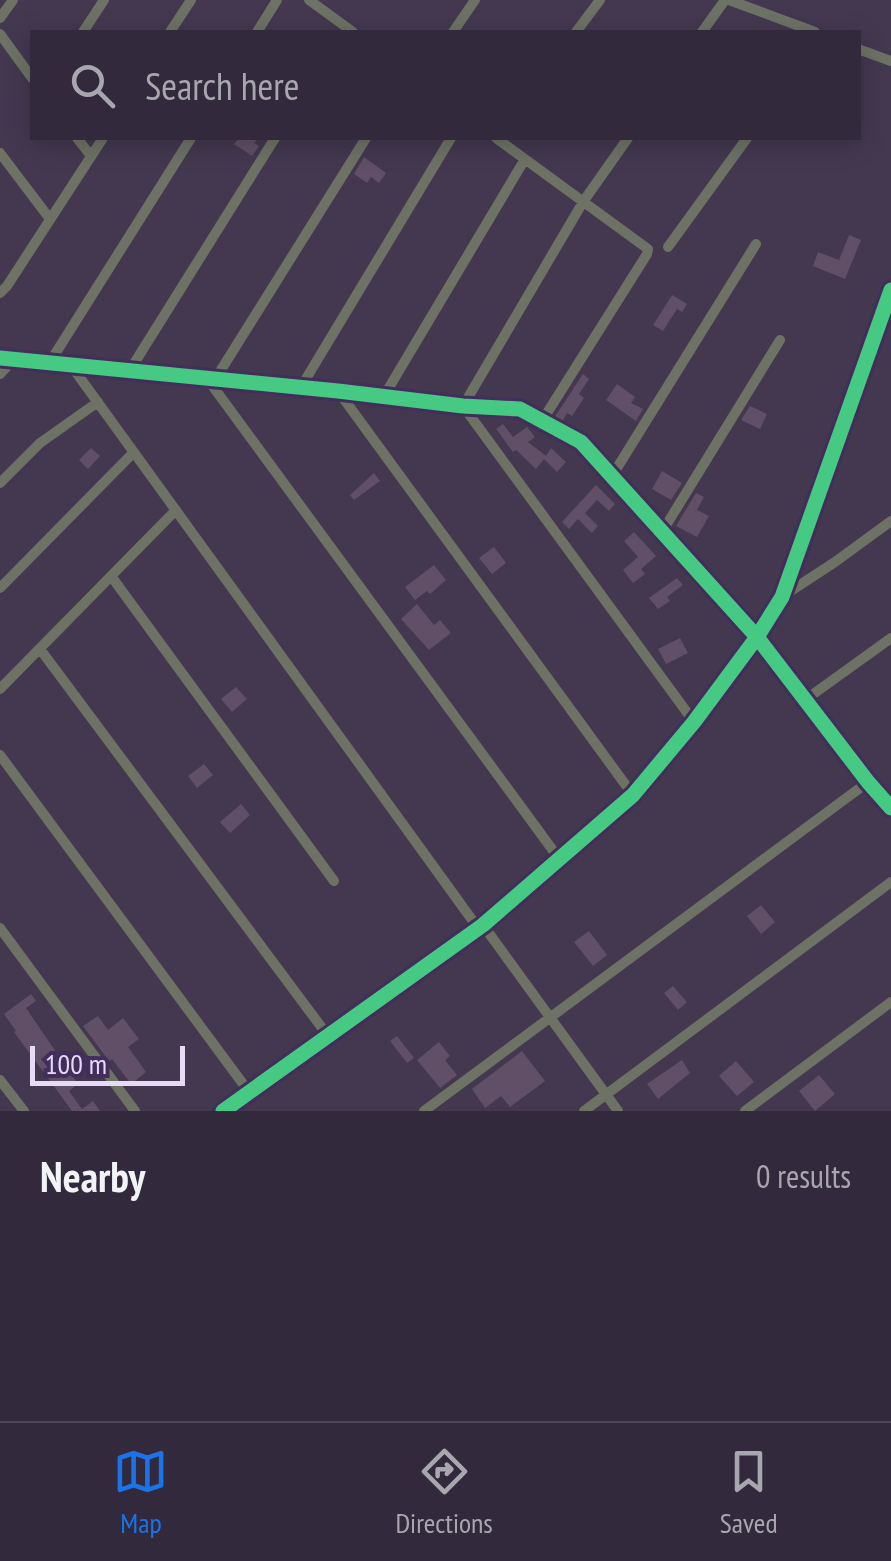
<!DOCTYPE html>
<html lang="en">
<head>
<meta charset="utf-8">
<style>
	body { margin:0; font-family:"PT Sans Narrow",sans-serif; background:#3a3243; color:#f1f3f6 }
	.scale { position:absolute; left:30px; bottom:25px; width:155px; box-sizing:border-box; padding-left:10px; border:5px solid #e6daf7; border-top:0; font-size:28px; line-height:35px; white-space:nowrap; color:#e6daf7; -webkit-text-stroke:8px #422d5b; paint-order:stroke }
	.list { margin:0; padding:0; list-style:none }
	h2 { display:flex; justify-content:space-between; align-items:center; height:130px; margin:0; padding:0 40px; font-size:42px }
	h2 small { font-size:32px; font-weight:400; color:#a8a7af }
	.icon { flex:none; width:55px; height:55px; fill:none; stroke:currentColor; stroke-width:2; stroke-linecap:round; stroke-linejoin:round }
	.map { position:relative; flex:none; width:891px; height:1111px; overflow:hidden }
	.search { position:absolute; background:#322a3c; box-shadow:0 5px 25px #0003; left:30px; right:30px; top:30px; height:110px; display:flex; align-items:center; gap:25px; box-sizing:border-box; padding:0 35px; border-radius:0px; color:#a8a7af; font-size:38px }
	.sheet { height:310px; background:#322a3c }
	nav { display:flex; justify-content:space-around; align-items:center; box-sizing:border-box; height:140px; border-top:2px solid #4d4656; background:#322a3c; font-size:28px; color:#a8a7af }
	nav a { display:grid; justify-items:center; gap:5px }
	nav .on { color:#1a73e8 }
	.map>svg:first-child { display:block }
	.building { fill:#604f67 }
	.lines { fill:none; stroke-linecap:round; stroke-linejoin:round }
	.minor { stroke:#6e7265; stroke-width:10 }
	.cycleway-casing { stroke:#422d5b; stroke-width:21 }
	.cycleway { stroke:#46c982; stroke-width:15 }
</style>
</head>
<body>
<div class="map">
<svg width="891" height="1111" viewBox="0 0 891 1111">
	<rect width="100%" height="100%" fill="#433850"/>
	<path class="building" d="M239 138H258L254 143 259 146 252 156 234 144Z
		M364 157 386 173 379 183 371 177 367 183 354 174Z
		M849 235 861 240 845 279 813 266 818 252 839 260Z
		M672 295 687 304 682 312 677 309 663 331 653 325Z
		M583 374 589 379 579 394 584 398 572 416 567 413 562 422 554 418Z
		M617 384 635 397 631 403 643 409 636 421 606 400Z
		M750 406 767 414 760 429 741 420Z
		M503 424 513 437 527 427 535 437 528 442 546 456 551 448 566 462 557 472 544 459 545 458 536 469 516 450 513 452 496 429Z
		M91 448 100 456 88 469 79 460Z
		M662 471 682 483 671 500 652 489Z
		M374 473 380 481 354 500 350 495Z
		M596 485 615 504 609 511 597 500 585 513 598 526 592 533 578 519 569 529 562 522Z
		M696 493 704 497 697 510 709 516 697 537 676 526Z
		M634 532 656 556 641 569 645 574 633 583 623 570 638 557 624 541Z
		M494 547 506 563 492 574 479 558Z
		M434 565 446 580 430 594 427 591 415 600 405 587Z
		M677 578 683 585 667 597 670 601 658 609 649 598Z
		M417 604 434 625 440 620 451 633 429 650 401 619Z
		M680 638 688 653 666 664 658 649Z
		M236 687 247 699 232 712 221 699Z
		M204 764 213 775 197 788 188 776Z
		M241 804 250 815 230 833 220 822Z
		M761 905 775 922 761 934 747 916Z
		M589 931 607 955 593 966 574 942Z
		M673 986 687 1002 678 1010 664 993Z
		M31 994 36 1001 26 1008 78 1084 69 1091 82 1109 93 1101 100 1111H72L14 1032 16 1031 4 1014Z
		M98 1016 108 1030 123 1018 139 1039 128 1047 146 1072 131 1084 112 1059 109 1061 83 1026Z
		M397 1036 414 1058 407 1063 390 1041Z
		M439 1042 450 1056 445 1060 457 1075 440 1088 417 1060Z
		M522 1051 545 1081 510 1107 501 1096 485 1108 472 1089Z
		M682 1060 690 1073 658 1099 647 1084Z
		M736 1061 754 1082 737 1096 719 1076Z
		M819 1075 835 1094 815 1111 799 1091Z"/>
	<g class="lines">
		<path class="minor" d="M309 0 353 32
			M729 0 815 32
			M0 18 13 0
			M83 32 104 0
			M170 32 191 0
			M257 32 277 0
			M453 32 475 0
			M576 32 600 0
			M702 32 725 0
			M0 34 32 78
			M858 49 891 61
			M77 138 91 156
			M496 138 648 249 647 254 542 421
			M628 138 583 202 463 406 694 722
			M0 153 50 219
			M668 247 747 138
			M0 293 7 286 103 138
			M0 358 338 391 463 406 520 409 581 442 757 637 868 782 891 808
			M50 362 191 138
			M70 364 478 928
			M130 370 275 138
			M0 374 13 360
			M206 377 560 860
			M216 378 366 138
			M301 387 451 138
			M338 391 633 795
			M384 396 525 159
			M612 476 756 244
			M0 483 40 443 98 402
			M662 532 780 340
			M111 576 334 881
			M0 588 134 452
			M783 596 835 562 891 521
			M40 649 328 1036
			M0 689 176 510
			M805 700 891 638
			M0 755 249 1092
			M483 925 618 1111
			M0 928 135 1111
			M0 1080 24 1111
			M223 1111 483 925 633 795 694 722 757 637 782 597 891 290
			M424 1111 868 782
			M584 1111 891 882
			M745 1111 891 1002"/>
		<g class="cycleway-casing">
			<path id="cycleway" d="M0 358 338 391 463 406 520 409 581 442 757 637 868 782 891 808
				M223 1111 483 925 633 795 694 722 757 637 782 597 891 290"/>
		</g>
		<use href="#cycleway" class="cycleway"/>
	</g>
</svg>
<div class="scale">100 m</div>
<div class="search"><svg class="icon" aria-label="search" viewBox="0 0 24 24"><circle cx="10" cy="10" r="6"/><path d="M15 15l6 6"/></svg>Search here</div>
</div>
<section class="sheet">
<h2>Nearby<small>0 results</small></h2>
<ul class="list">
</ul>
</section>
<nav>
<a class="on"><svg class="icon" aria-label="map" viewBox="0 0 24 24"><path d="M3 6l6-2 6 2 6-2v14l-6 2-6-2-6 2zM9 4v14M15 6v14"/></svg>Map</a>
<a><svg class="icon" aria-label="directions" viewBox="0 0 24 24"><path d="M12 3l9 9-9 9-9-9zM9 14v-3h6M13 9l2 2-2 2"/></svg>Directions</a>
<a><svg class="icon" aria-label="saved" viewBox="0 0 24 24"><path d="M7 4h10v16l-5-4-5 4z"/></svg>Saved</a>
</nav>
</body>
</html>
